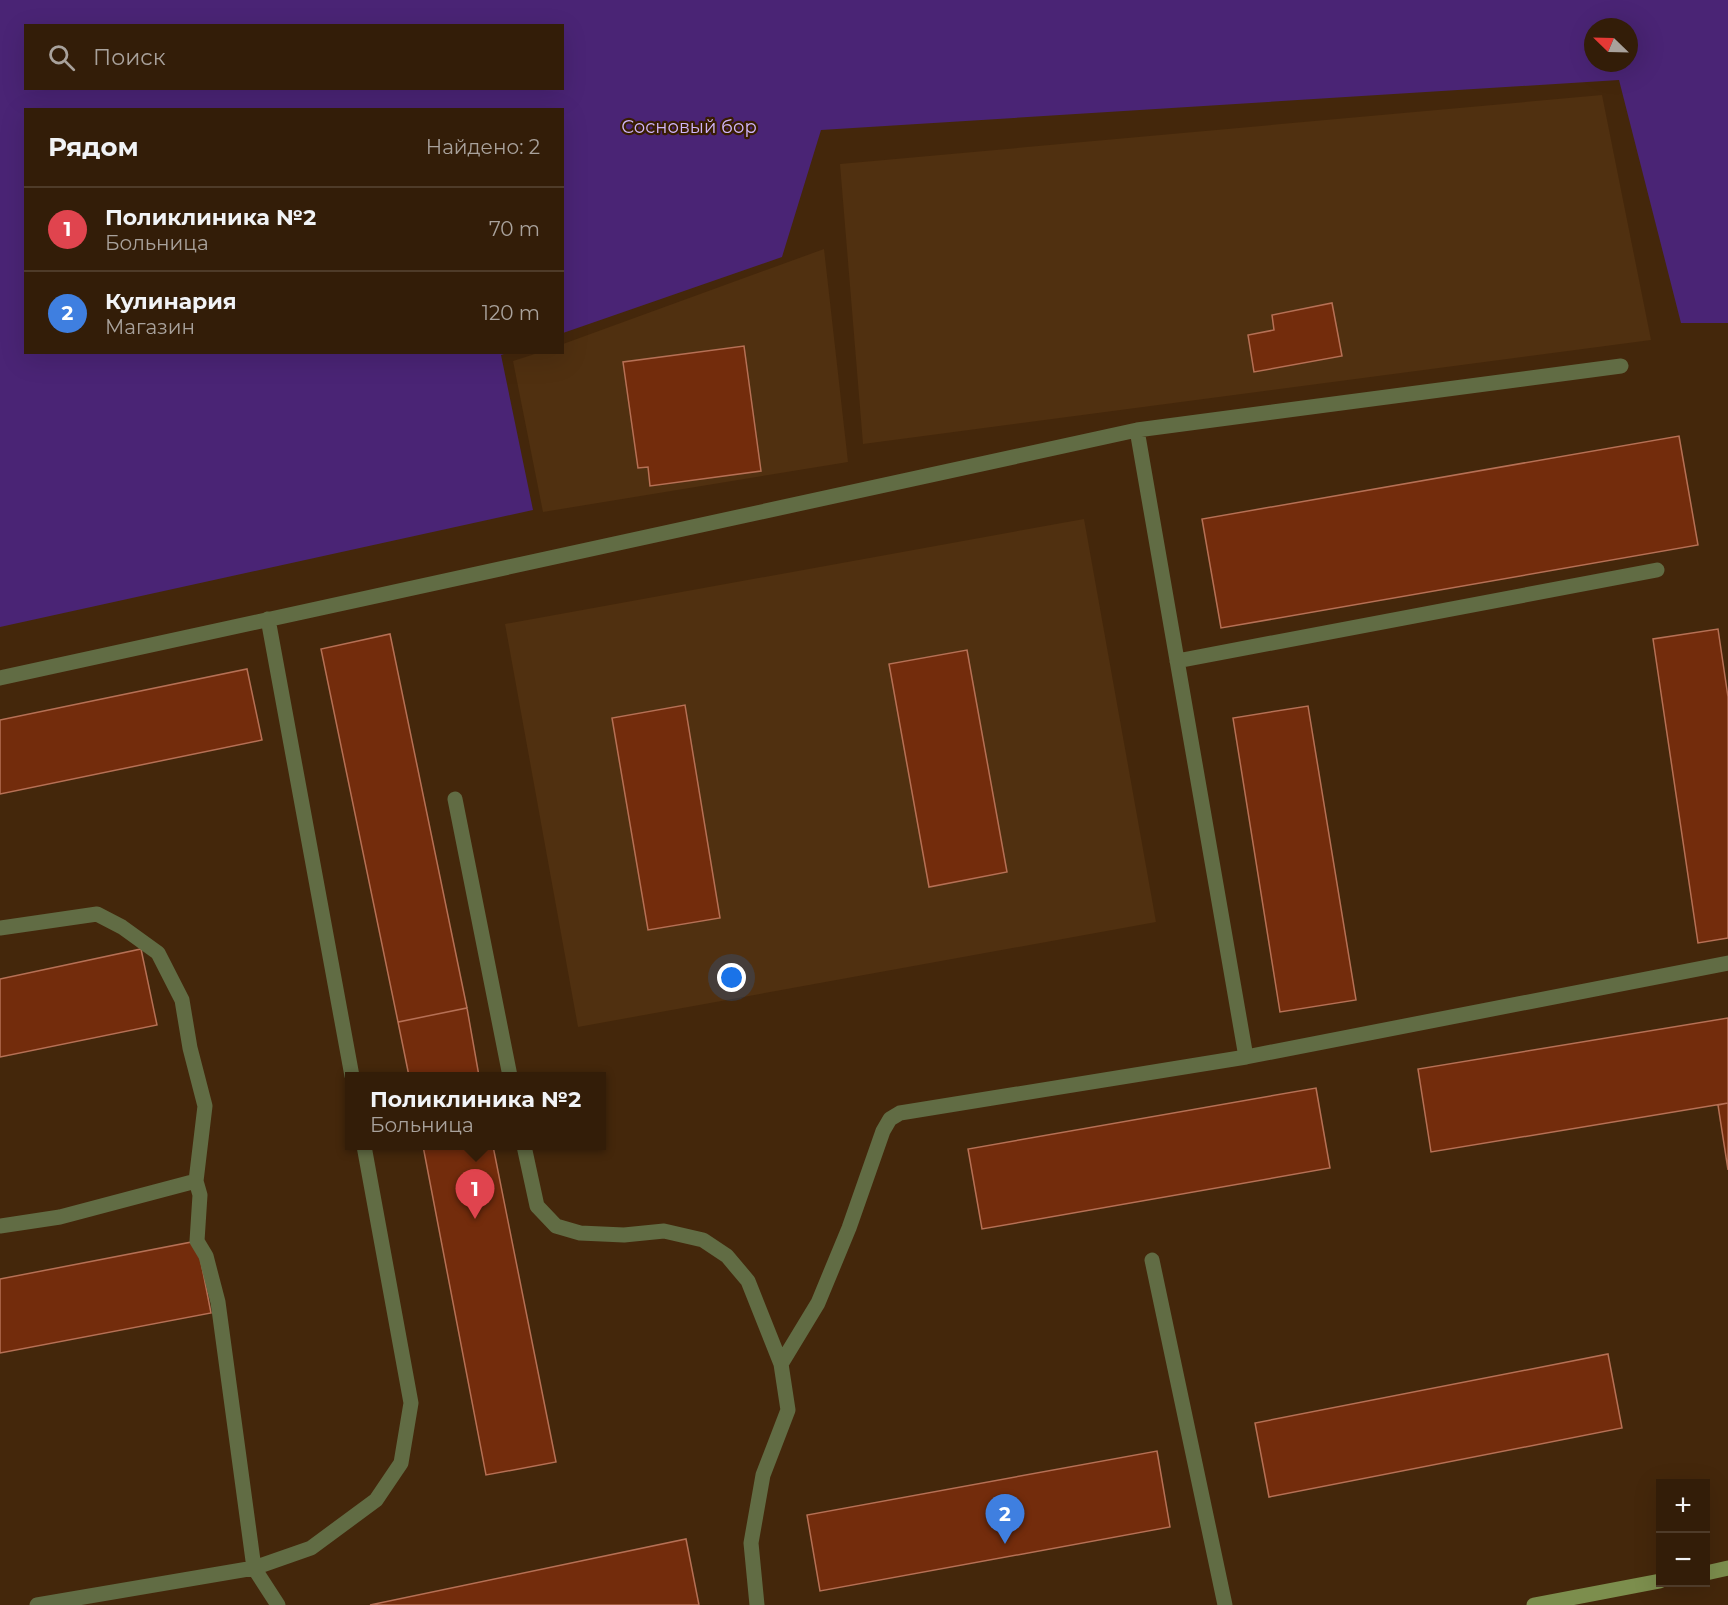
<!DOCTYPE html>
<html lang="ru">
<head>
<meta charset="utf-8">
<style>
	body { margin:0; font-family:Montserrat,sans-serif; background:#3b2612; color:#f1f3f6 }
	.controls { position:absolute; right:18px; bottom:18px; display:grid; overflow:hidden; border-radius:0px; box-shadow:0 6px 24px #0002 }
	.controls button { width:54px; height:54px; display:grid; place-items:center; padding:0; border:0; border-bottom:2px solid #4e3b29; background:#331d08; color:#f1f3f6; font:30px sans-serif }
	.compass { position:absolute; left:1584px; top:18px; width:54px; height:54px; border-radius:50%; background:#331d08; box-shadow:0 6px 24px #0002; rotate:293deg }
	.you { position:absolute; left:732px; top:978px; width:21px; height:21px; margin:-15px; border:4px solid #fff; border-radius:50%; background:#1a73e8; box-shadow:0 0 0 9px #1a73e833 }
	.badge { display:grid; place-items:center; width:39px; height:39px; border-radius:50%; background:#75c0f6; color:#fff; font-size:20px; font-weight:700 }
	.pin { position:absolute; translate:-50% -50px; filter:drop-shadow(0 2px 3px #0008) }
	.pin::after { content:''; position:absolute; top:32px; width:21px; height:18px; background:inherit; clip-path:polygon(0 0,100% 0,50% 100%) }
	.popup { position:absolute; left:345px; top:1072px; width:261px; height:78px; box-sizing:border-box; display:grid; place-content:center; border-radius:0px; background:#331d08; filter:drop-shadow(0 2px 4px #0005); font-size:20px; white-space:nowrap; color:#a9a29c }
	.popup b { font-size:22px; color:#f1f3f6 }
	.popup::after { content:''; position:absolute; left:50%; top:100%; margin-left:-12px; border:12px solid transparent; border-top-color:#331d08 }
	.list { margin:0; padding:0; list-style:none }
	h2 { display:flex; justify-content:space-between; align-items:center; height:78px; margin:0; padding:0 24px; font-size:26px }
	h2 small { font-size:20px; font-weight:400; color:#a9a29c }
	.list li { display:grid; grid-template-columns:39px 1fr auto; gap:18px; align-items:center; box-sizing:border-box; height:84px; padding:0 24px; border-top:2px solid #4e3b29 }
	.list b { display:block; font-size:22px; white-space:nowrap }
	.list p { margin:0; font-size:20px; white-space:nowrap; color:#a9a29c }
	.list em { font-size:20px; font-style:normal; color:#a9a29c }
	.icon { flex:none; width:33px; height:33px; fill:none; stroke:currentColor; stroke-width:2; stroke-linecap:round; stroke-linejoin:round }
	.map { position:relative; flex:none; width:1728px; height:1605px; overflow:hidden }
	.search { position:absolute; background:#331d08; box-shadow:0 6px 24px #0002; left:24px; top:24px; width:540px; height:66px; display:flex; align-items:center; gap:15px; box-sizing:border-box; padding:0 21px; border-radius:0px; color:#a9a29c; font-size:22px }
	.panel { position:absolute; background:#331d08; box-shadow:0 6px 24px #0002; left:24px; top:108px; width:540px; height:246px; border-radius:0px }
	.map>svg:first-child { display:block }
	.built { fill:#503010 }
	.green { fill:#4a2475; fill-rule:evenodd }
	.building { fill:#732c0c; stroke:#b67055; stroke-width:1.5 }
	.lines { fill:none; stroke-linecap:round; stroke-linejoin:round }
	.lane { stroke:#616c44; stroke-width:15 }
	.street { stroke:#616c44; stroke-width:15 }
	.secondary { stroke:#7c8e4d; stroke-width:15 }
	.labels { text-anchor:middle; dominant-baseline:central; stroke-width:4.5; stroke-linejoin:round; paint-order:stroke }
	.park-label { font-size:18px; fill:#d0b6fb; stroke:#391d02 }
</style>
</head>
<body>
<div class="map">
<svg width="1728" height="1605" viewBox="0 0 1728 1605">
	<rect width="100%" height="100%" fill="#44270b"/>
	<path class="built" d="M1602 95 1651 340 863 444 840 164Z
		M824 249 848 462 543 512 513 361 538 353 562 352 563 344Z
		M1084 519 1156 922 578 1027 505 624Z"/>
	<path class="green" d="M0 0H1728V323H1681L1619 80 821 130 782 257 563 333 562 110H26V352L507 353 501 355 533 510 0 627ZM26 26H562V88H26ZM1593 27H1629V63H1593Z"/>
	<path class="building" d="M1332 303 1342 356 1254 372 1248 335 1274 330 1272 315Z
		M744 346 761 471 650 486 648 467 638 468 623 362Z
		M1679 436 1698 545 1221 628 1202 519Z
		M1718 629 1728 697V938L1698 943 1653 639Z
		M390 634 467 1008 398 1022 321 649Z
		M967 650 1007 872 929 887 889 664Z
		M247 669 262 740 0 794V720Z
		M685 705 720 918 648 930 612 718Z
		M1308 706 1356 1000 1280 1012 1233 718Z
		M141 949 157 1025 0 1057V979Z
		M467 1008 479 1076H409L398 1022Z
		M1728 1018V1103L1431 1152 1418 1069Z
		M1316 1088 1330 1168 982 1229 968 1149Z
		M1728 1103V1170L1718 1105Z
		M423 1146H493L556 1462 486 1475Z
		M197 1241 211 1313 0 1353V1279Z
		M1608 1354 1622 1428 1269 1497 1255 1423Z
		M1157 1451 1170 1527 820 1591 807 1515Z
		M686 1539 699 1605H370Z"/>
	<g class="lines">
		<path class="lane" d="M1152 1260 1225 1605"/>
		<path class="street" d="M1137 430 1621 366
			M268 619 352 1076
			M1177 661 1657 570
			M0 678 1137 430 1246 1057
			M455 799 510 1076
			M0 928 97 914 122 927 158 953 182 1000 190 1048 205 1106 196 1181 200 1195 197 1241 206 1256 218 1302 254 1568 311 1548 376 1500 401 1463 411 1403 364 1146
			M524 1146 537 1206 556 1226 580 1233 624 1235 664 1231 703 1240 727 1256 748 1281 781 1364
			M0 1226 60 1217 196 1181
			M37 1605 254 1568 278 1605
			M757 1605 751 1543 763 1475 788 1410 781 1364 818 1303 849 1228 883 1131 890 1119 900 1113 1246 1057 1728 963"/>
		<path class="secondary" d="M1706 1573 1728 1568
			M1534 1605 1660 1581"/>
	</g>
	<g class="labels">
		<g class="park-label">
			<text x="689" y="127">Сосновый бор</text>
		</g>
	</g>
</svg>
<div class="controls">
<button>+</button>
<button>−</button>
</div>
<svg class="compass" viewBox="-18 -18 36 36"><path d="M0-13l5 13h-10z" fill="#e53935"/><path d="M0 13l5-13h-10z" fill="#a9a29c"/></svg>
<div class="you"></div>
<div class="pin badge" style="left:475px;top:1219px;background:#e0444e">1</div>
<div class="popup"><b>Поликлиника №2</b>Больница</div>
<div class="pin badge" style="left:1005px;top:1544px;background:#3f7fe0">2</div>
<div class="search"><svg class="icon" aria-label="search" viewBox="0 0 24 24"><circle cx="10" cy="10" r="6"/><path d="M15 15l6 6"/></svg>Поиск</div>
<section class="panel">
<h2>Рядом<small>Найдено: 2</small></h2>
<ul class="list">
<li><span class="badge" style="background:#e0444e">1</span><div><b>Поликлиника №2</b><p>Больница</p></div><em>70 m</em></li>
<li><span class="badge" style="background:#3f7fe0">2</span><div><b>Кулинария</b><p>Магазин</p></div><em>120 m</em></li>
</ul>
</section>
</div>
</body>
</html>
